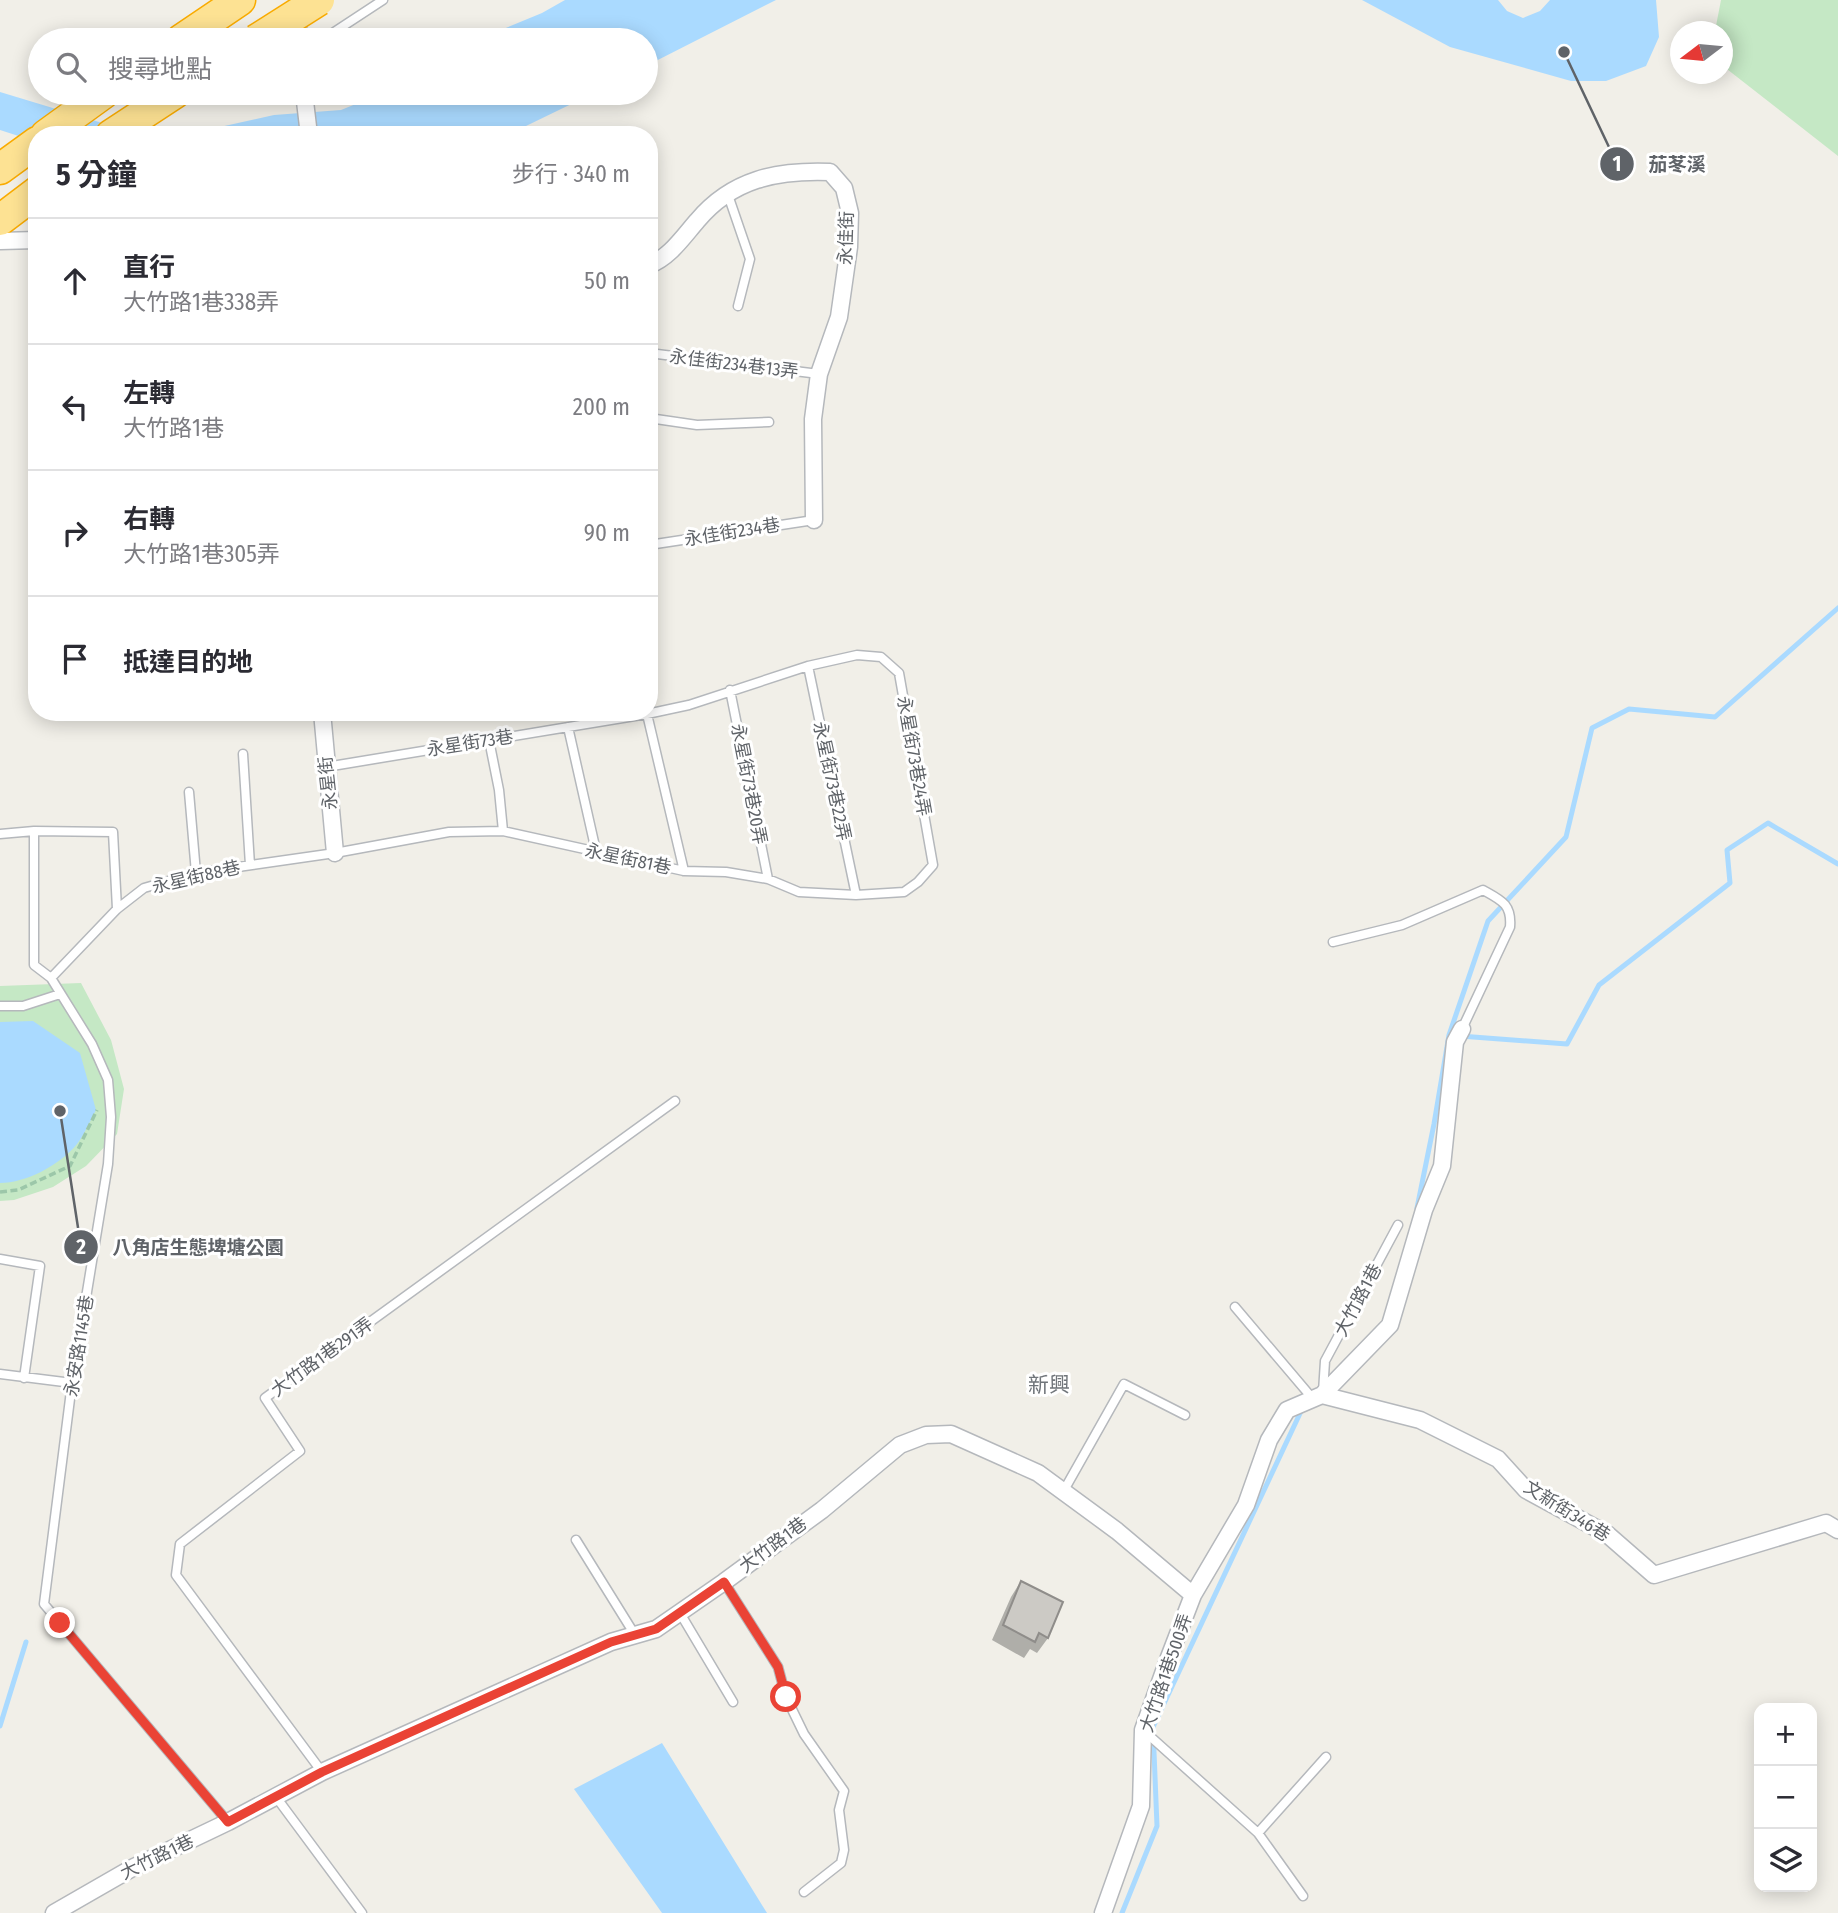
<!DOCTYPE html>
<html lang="zh-TW">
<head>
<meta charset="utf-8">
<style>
	body { margin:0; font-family:"Fira Sans Condensed","Noto Sans TC",sans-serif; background:#f7f7f7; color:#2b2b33 }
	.controls { position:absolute; right:21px; bottom:21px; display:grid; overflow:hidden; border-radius:14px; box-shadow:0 4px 18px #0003 }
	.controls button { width:63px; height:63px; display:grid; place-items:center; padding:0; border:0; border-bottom:2px solid #e1e1e2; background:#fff; color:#2b2b33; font:35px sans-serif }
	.compass { position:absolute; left:1670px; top:21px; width:63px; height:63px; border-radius:50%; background:#fff; box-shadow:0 4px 18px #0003; rotate:254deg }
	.stop { position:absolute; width:21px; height:21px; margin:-16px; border:5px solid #ea4335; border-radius:50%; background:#fff }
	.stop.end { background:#ea4335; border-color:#fff; box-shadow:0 2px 7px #0008 }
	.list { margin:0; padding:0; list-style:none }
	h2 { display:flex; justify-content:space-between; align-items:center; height:91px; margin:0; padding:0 28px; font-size:30px }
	h2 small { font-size:23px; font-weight:400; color:#7c7c81 }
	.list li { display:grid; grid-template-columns:46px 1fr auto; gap:21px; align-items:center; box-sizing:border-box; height:126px; padding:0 28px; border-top:2px solid #e1e1e2 }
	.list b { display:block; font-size:26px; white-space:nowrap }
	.list p { margin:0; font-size:23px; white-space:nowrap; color:#7c7c81 }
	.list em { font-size:23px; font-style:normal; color:#7c7c81 }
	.icon { flex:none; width:38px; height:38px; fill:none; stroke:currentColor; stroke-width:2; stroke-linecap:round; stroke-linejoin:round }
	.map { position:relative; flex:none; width:1838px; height:1913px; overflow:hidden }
	.search { position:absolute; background:#fff; box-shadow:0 4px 18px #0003; left:28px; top:28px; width:630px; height:77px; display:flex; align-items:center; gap:18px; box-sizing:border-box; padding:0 24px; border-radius:38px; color:#7c7c81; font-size:26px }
	.panel { position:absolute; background:#fff; box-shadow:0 4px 18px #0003; left:28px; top:126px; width:630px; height:595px; border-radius:28px }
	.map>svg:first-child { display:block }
	.green { fill:#c5e8c5 }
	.water { fill:#aadaff }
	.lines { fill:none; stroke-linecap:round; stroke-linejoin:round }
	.stream { stroke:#aadaff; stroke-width:5 }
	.lane-casing { stroke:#b5b8bc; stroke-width:11 }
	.street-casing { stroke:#b5b8bc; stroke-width:19 }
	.highway-casing { stroke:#f9ab00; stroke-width:33 }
	.path { stroke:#9cc7a9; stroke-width:3.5; stroke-dasharray:7 3.5; stroke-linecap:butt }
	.lane { stroke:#fff; stroke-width:8 }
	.street { stroke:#fff; stroke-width:16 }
	.highway { stroke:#fde293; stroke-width:30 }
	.highway-bridge-casing { stroke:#f9ab00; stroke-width:33; stroke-linecap:butt }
	.highway-bridge { stroke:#fde293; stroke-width:30 }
	.wall { fill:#afaea9 }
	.building { fill:#cccac5; stroke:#8f8d8a; stroke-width:2 }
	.route { stroke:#ea4335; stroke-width:9 }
	.labels { text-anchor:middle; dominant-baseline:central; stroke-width:6; stroke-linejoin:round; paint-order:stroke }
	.street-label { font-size:18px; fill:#5f6368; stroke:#fff }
	.quarter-label { font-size:21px; fill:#70757a; stroke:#fff }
	.leader { fill:none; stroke:#5f6368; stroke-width:2.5 }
	.callout-dot { fill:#5f6368; stroke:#fff; stroke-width:2.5 }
	.mark-label { font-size:21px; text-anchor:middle; font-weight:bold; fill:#fff }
	.callout-label { font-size:19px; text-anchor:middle; font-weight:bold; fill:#5f6368; stroke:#fff; stroke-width:6; stroke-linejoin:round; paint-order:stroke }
</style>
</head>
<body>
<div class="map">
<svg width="1838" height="1913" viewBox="0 0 1838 1913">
	<rect width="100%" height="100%" fill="#f1efe8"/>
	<path class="green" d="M1721 0H1838V156L1723 66 1722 32 1715 31Z
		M81 983 111 1040 124 1089 117 1134 86 1166 53 1187 14 1200 0 1201V986Z"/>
	<path class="water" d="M565 0H776L646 66V40H477L542 13Z
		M1362 0H1498L1507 11 1523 18 1540 11 1550 0H1656L1659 37 1646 66 1606 81H1571L1450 47Z
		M0 92 142 135H37V142L0 130Z
		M383 93H594L526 126 498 135H184L274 115 341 110Z
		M33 1021 80 1053 96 1110C90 1121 84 1135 77 1144 60 1165 26 1183 0 1183V1022Z
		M662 1743 767 1913H662L574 1789Z"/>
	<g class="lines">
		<path class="stream" d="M1460 1036 1567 1044 1599 985 1730 883 1727 850 1768 823 1838 864
			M1417 1208 1434 1124 1449 1035 1488 921 1566 837 1592 728 1629 709 1715 717 1838 608
			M0 1726 26 1642
			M1122 1913 1157 1826 1153 1727 1303 1407"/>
		<g class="lane-casing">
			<path id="lane" d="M322 40 383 0
				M727 192 750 259 738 306
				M649 282 651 265
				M649 353 819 374
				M649 418 697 425 769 422
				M649 545 814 520
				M808 666 856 895
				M730 690 768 879
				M647 714 684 871
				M568 727 596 851
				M489 740 499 790 503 831
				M243 754 250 865
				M189 792 196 873
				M34 831V965L51 978 92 1044 108 1080 111 1117 108 1164 72 1383 44 1604 228 1822
				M0 834 34 831 113 832 117 909
				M1333 942 1402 925 1483 890C1501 900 1512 904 1510 927L1462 1029
				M51 978 117 909 144 888 196 873 335 853 449 832 503 831 684 871 726 872 768 879 799 892 856 895 904 892 918 882 933 865 899 673 881 657 857 655 808 666 689 705 647 714 326 767
				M0 1006H23L60 994
				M0 1259 40 1266 24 1378
				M1235 1307 1313 1399
				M0 1374 72 1383
				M1323 1392 1325 1361 1398 1225
				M1063 1492 1124 1384 1185 1415
				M576 1540 635 1635
				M724 1582 778 1667 786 1697 804 1734 844 1791 839 1810 844 1850 841 1863 804 1892
				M680 1613 733 1702
				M1143 1730 1258 1833 1303 1896
				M322 1772 176 1575 180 1544 300 1451 265 1398 675 1101
				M276 1797 362 1913
				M1258 1833 1326 1757"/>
		</g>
		<g class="street-casing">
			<path id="street" d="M297 11 299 40
				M304 93 309 135
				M0 241 37 240
				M649 265C669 258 683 237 697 221 732 179 777 170 830 172L844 188 850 213 849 247 839 317 819 374 813 419 814 520
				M322 712 335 853
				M1322 1395 1390 1325 1424 1210 1442 1166 1455 1042 1462 1029
				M54 1913 134 1867 228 1822 322 1772 611 1642 656 1629 724 1582 822 1510 900 1445 926 1435 951 1434 1038 1473 1117 1531 1193 1595
				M1103 1913 1141 1806 1143 1730 1168 1660 1193 1595 1246 1505 1269 1440 1287 1410 1322 1395 1420 1420 1498 1459 1526 1490 1607 1534 1654 1575 1826 1523 1838 1530"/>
		</g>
		<g class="highway-casing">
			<path id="highway" d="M181 40 240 0
				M46 135 104 93
				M111 135 175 93
				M0 169 37 142
				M0 220 37 192"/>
		</g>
		<path class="path" d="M0 1192 18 1190 70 1166 97 1110"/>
		<use href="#lane" class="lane"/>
		<use href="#street" class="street"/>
		<use href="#highway" class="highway"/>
		<g class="highway-bridge-casing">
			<path id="highway-bridge" d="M256 40 319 0"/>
		</g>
		<use href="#highway-bridge" class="highway-bridge"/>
	</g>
	<path class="wall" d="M1021 1581 1048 1638 1037 1653 1030 1649 1024 1658 992 1640 1011 1597Z"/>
	<path class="building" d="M1021 1581 1063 1602 1048 1638 1039 1633 1035 1642 1003 1625Z"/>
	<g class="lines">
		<path class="route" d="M60 1623 228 1822 322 1772 611 1642 656 1629 724 1582 778 1667 786 1697"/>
	</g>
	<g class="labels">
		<g class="street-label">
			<text transform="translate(846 238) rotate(-88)">永佳街</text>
			<text transform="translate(734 364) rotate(7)">永佳街234巷13弄</text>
			<text transform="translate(732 532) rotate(-9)">永佳街234巷</text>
			<text transform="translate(470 743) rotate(-9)">永星街73巷</text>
			<text transform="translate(914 756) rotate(80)">永星街73巷24弄</text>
			<text transform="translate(832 781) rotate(78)">永星街73巷22弄</text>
			<text transform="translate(328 783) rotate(-96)">永星街</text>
			<text transform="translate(749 784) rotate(79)">永星街73巷20弄</text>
			<text transform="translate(628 859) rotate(12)">永星街81巷</text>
			<text transform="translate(196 877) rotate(-13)">永星街88巷</text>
			<text transform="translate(1358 1300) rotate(-62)">大竹路1巷</text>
			<text transform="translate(79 1346) rotate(-81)">永安路1145巷</text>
			<text transform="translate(322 1357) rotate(-36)">大竹路1巷291弄</text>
			<text transform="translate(1567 1511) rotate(32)">文新街346巷</text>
			<text transform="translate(773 1545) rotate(-37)">大竹路1巷</text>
			<text transform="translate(1166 1673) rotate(-71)">大竹路1巷500弄</text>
			<text transform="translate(157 1857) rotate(-26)">大竹路1巷</text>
		</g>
		<g class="quarter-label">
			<text x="1049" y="1385">新興</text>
		</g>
	</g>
	<path class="leader" d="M1564 52L1617 164M60 1111L81 1247"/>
	<g class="callout-dot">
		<circle cx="1564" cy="52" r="7"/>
		<circle cx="60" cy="1111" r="7"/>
		<circle cx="1617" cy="164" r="18"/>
		<circle cx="81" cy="1247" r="18"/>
	</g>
	<g class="mark-label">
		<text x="1617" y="171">1</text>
		<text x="81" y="1254">2</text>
	</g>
	<g class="callout-label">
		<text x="1677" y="171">茄苳溪</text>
		<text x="198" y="1254">八角店生態埤塘公園</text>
	</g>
</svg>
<div class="controls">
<button>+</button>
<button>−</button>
<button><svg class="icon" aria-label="layers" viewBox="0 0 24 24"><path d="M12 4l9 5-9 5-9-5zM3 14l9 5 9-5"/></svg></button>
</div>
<svg class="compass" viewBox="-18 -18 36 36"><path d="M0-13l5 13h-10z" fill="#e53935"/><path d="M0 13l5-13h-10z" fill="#7c7c81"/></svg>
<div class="stop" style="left:786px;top:1697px"></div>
<div class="stop end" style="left:60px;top:1623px"></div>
<div class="search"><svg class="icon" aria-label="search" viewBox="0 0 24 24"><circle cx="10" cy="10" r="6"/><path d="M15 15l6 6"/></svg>搜尋地點</div>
<section class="panel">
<h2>5 分鐘<small>步行 · 340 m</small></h2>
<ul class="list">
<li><svg class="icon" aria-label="ahead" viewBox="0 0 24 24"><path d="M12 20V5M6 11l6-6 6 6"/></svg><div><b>直行</b><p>大竹路1巷338弄</p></div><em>50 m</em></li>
<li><svg class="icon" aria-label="left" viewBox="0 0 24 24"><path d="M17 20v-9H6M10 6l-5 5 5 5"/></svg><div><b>左轉</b><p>大竹路1巷</p></div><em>200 m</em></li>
<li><svg class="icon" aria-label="right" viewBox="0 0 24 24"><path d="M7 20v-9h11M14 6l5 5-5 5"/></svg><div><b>右轉</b><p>大竹路1巷305弄</p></div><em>90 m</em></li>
<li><svg class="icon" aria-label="arrive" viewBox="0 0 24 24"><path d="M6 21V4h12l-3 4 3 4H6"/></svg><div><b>抵達目的地</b></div></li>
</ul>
</section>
</div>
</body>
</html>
